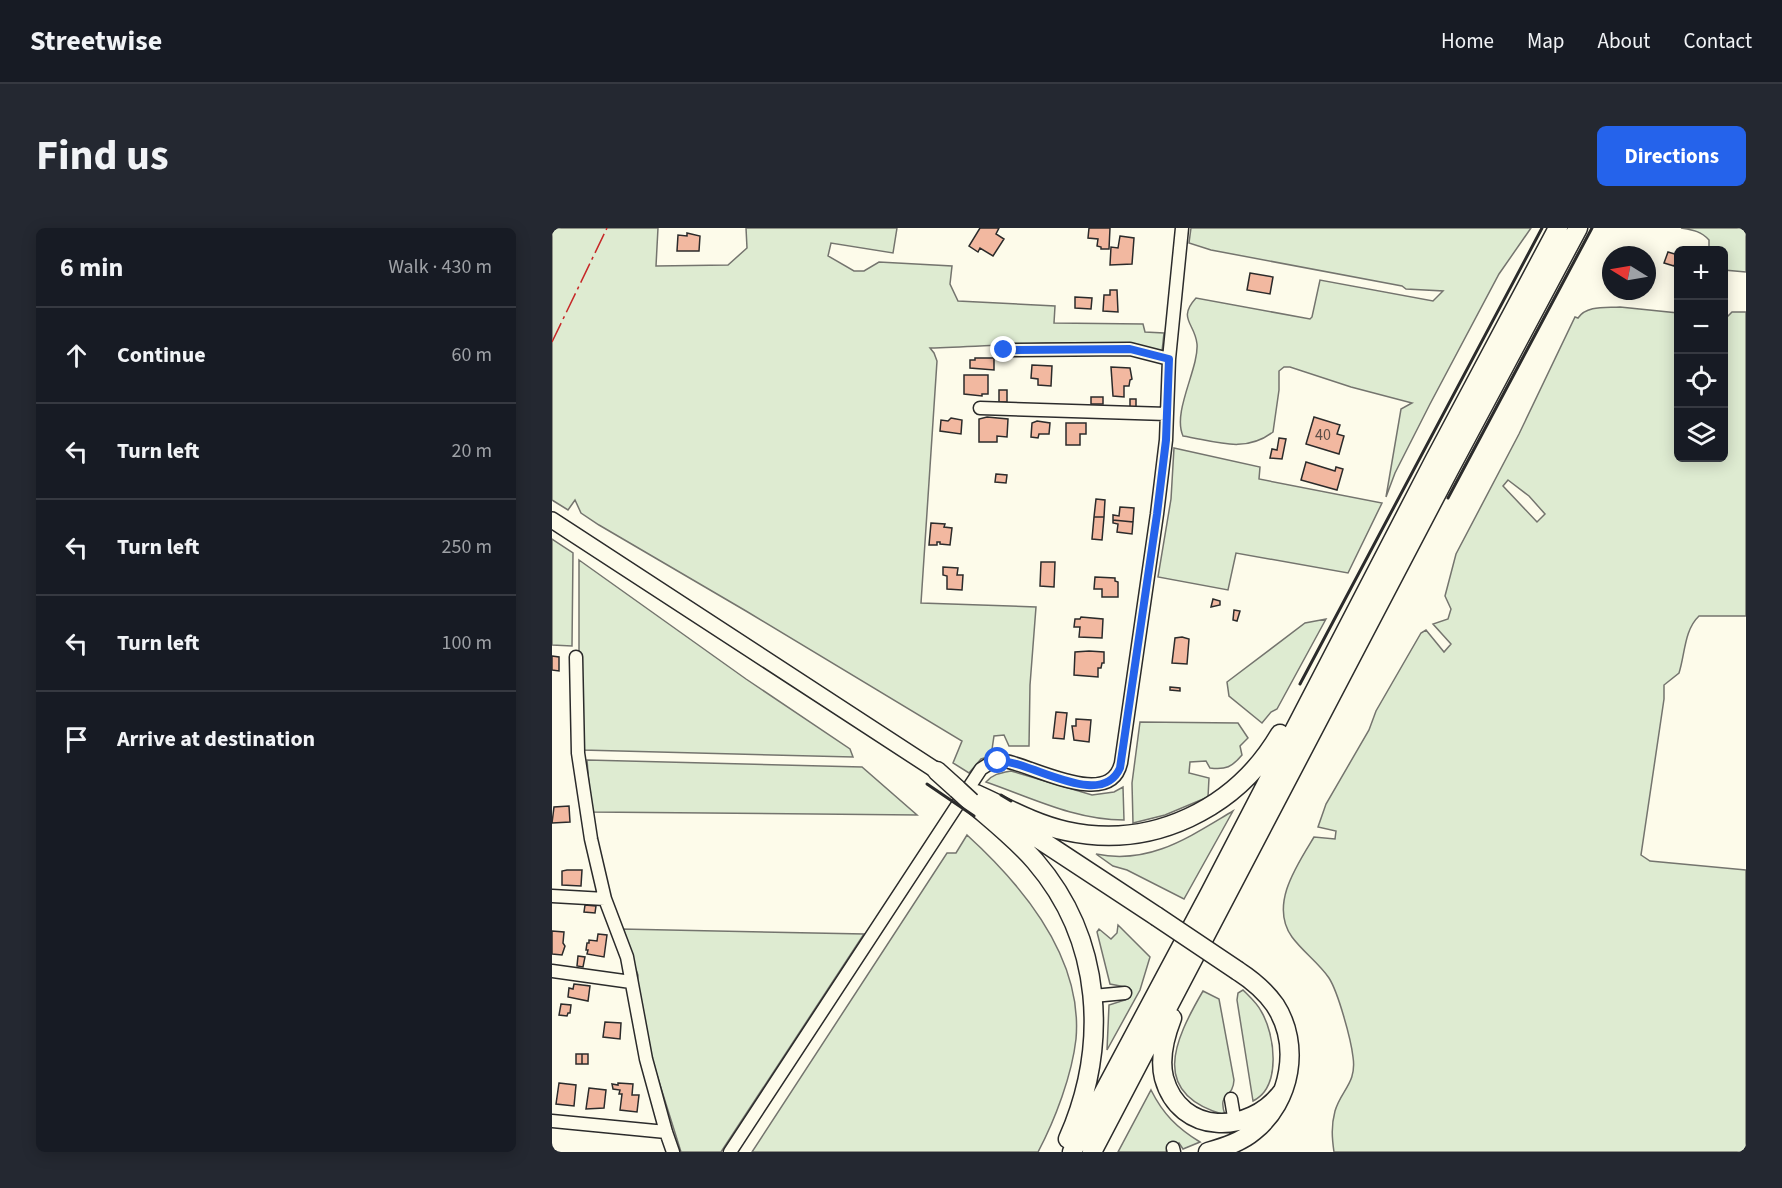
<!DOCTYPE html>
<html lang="en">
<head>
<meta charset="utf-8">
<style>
	body { margin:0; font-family:"Source Sans 3",sans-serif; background:#242831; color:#f1f3f6 }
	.controls { position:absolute; right:18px; top:18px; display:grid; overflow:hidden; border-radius:9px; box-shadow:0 3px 15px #0003 }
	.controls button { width:54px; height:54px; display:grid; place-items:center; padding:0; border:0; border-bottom:2px solid #363941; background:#171b24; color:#f1f3f6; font:30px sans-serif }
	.compass { position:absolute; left:1050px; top:18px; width:54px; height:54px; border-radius:50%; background:#171b24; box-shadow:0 3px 15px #0003; rotate:281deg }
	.stop { position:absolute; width:18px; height:18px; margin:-14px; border:4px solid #2563eb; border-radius:50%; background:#fff }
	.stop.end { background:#2563eb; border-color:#fff; box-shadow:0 2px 6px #0008 }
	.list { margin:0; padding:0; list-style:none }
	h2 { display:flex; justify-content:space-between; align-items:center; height:78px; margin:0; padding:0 24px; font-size:26px }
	h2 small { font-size:20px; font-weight:400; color:#9ea1a6 }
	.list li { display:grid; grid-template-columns:39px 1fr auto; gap:18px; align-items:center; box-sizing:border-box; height:96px; padding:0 24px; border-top:2px solid #363941 }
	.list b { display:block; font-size:22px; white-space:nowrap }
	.list em { font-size:20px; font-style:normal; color:#9ea1a6 }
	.icon { flex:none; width:33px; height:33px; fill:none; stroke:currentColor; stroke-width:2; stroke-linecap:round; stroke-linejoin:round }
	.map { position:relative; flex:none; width:1194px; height:924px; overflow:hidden; border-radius:9px }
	header { display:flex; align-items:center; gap:36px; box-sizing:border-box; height:84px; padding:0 30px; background:#171b24; border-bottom:2px solid #363941 }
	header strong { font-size:28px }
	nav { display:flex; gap:33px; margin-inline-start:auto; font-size:21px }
	.intro { display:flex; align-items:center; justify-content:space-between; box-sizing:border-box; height:144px; padding:0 36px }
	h1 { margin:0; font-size:42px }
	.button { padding:15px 27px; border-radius:9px; background:#2563eb; color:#fff; font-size:21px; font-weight:700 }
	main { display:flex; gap:36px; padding:0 36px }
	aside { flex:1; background:#171b24; border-radius:9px; box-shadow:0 3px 15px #0003 }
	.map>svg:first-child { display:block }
	.green { fill:#deebd1; stroke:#74746e; stroke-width:1.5; fill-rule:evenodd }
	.building { fill:#f2b8a0; stroke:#2b2b2b; stroke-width:1.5 }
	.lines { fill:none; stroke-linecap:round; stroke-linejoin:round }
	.minor-casing { stroke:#2b2b2b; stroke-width:15 }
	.major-casing { stroke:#2b2b2b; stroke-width:18 }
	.highway-casing { stroke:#2b2b2b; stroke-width:21 }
	.minor { stroke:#fdfbea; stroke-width:12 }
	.major { stroke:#fdfbea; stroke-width:15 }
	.highway { stroke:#fdfbea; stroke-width:18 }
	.highway-bridge-casing { stroke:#2b2b2b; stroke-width:21; stroke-linecap:butt }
	.highway-bridge { stroke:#fdfbea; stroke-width:18 }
	.wall { stroke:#2b2b2b; stroke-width:3 }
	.power { stroke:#c62828; stroke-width:1.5; stroke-dasharray:21 4.5 3 4.5; stroke-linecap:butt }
	.route { stroke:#2563eb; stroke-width:8 }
	.labels { text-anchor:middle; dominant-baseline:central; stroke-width:4.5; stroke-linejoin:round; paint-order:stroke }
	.number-label { font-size:16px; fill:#5d4e48 }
</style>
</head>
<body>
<header>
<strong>Streetwise</strong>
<nav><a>Home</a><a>Map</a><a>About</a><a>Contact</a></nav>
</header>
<div class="intro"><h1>Find us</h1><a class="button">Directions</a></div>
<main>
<aside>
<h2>6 min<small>Walk · 430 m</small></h2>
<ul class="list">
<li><svg class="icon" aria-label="ahead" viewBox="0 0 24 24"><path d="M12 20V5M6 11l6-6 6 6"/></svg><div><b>Continue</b></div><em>60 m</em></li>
<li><svg class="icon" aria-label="left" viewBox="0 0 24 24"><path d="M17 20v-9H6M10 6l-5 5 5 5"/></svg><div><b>Turn left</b></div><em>20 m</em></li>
<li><svg class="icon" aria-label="left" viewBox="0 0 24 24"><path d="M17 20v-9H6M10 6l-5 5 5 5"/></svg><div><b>Turn left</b></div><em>250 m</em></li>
<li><svg class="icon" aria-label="left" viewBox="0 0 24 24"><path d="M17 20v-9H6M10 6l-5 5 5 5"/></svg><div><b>Turn left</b></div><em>100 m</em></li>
<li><svg class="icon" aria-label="arrive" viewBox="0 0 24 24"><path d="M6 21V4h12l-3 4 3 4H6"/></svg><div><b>Arrive at destination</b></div></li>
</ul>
</aside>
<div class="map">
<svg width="1194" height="924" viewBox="0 0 1194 924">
	<rect width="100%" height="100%" fill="#fdfbea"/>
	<path class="green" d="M0 0H106L104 38 176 37 195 20 194 0H345L341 25 279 15 276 28 302 43H312L327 34 400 38 398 56 406 73 503 78 502 95 591 96 593 104 612 105 610 123C536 108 453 118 378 120L382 125 385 133 369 375 484 379 478 457 477 518H457L452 507 442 508 439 528 429 531 417 545 401 535 410 513 194 383 47 297 29 285 23 272 16 282 0 272Z
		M639 0H979L947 46 878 176 843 245 834 269 849 181 860 175 799 159 738 139H732L727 143V162L721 204C692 226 663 213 631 208 620 184 647 140 645 116 643 95 625 91 644 70L758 91 760 89 768 52 881 73 891 63 854 61 850 58 659 22 637 15Z
		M1129 0H1194V44L1172 42V22H1157V12C1149 3 1141 2 1129 0Z
		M1068 79 1126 85V230H1172V89L1176 88 1180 84H1194V388H1147C1132 402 1133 427 1127 445L1112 457V471L1089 627 1098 633 1194 642V924H782C780 910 779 898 783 883 789 862 805 855 801 829 799 811 786 764 777 750 767 735 751 724 740 709 717 677 745 637 762 609L783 611 784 603 766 599 774 576 817 502 824 483 869 405 874 402 892 424 899 416 881 396 896 391 899 381 893 368 904 326 967 206 1023 89 1026 90C1035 77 1054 80 1068 79ZM956 252 977 268 993 286 985 294 951 258Z
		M622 220 708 239 707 251 830 275 796 345 684 325 676 362 606 349 619 271Z
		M0 311 21 325 20 418 0 417Z
		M27 332 194 451 298 521 301 529 30 522 27 461Z
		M774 391 725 481 719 484 710 495 677 468 675 454 753 395Z
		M588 494 686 495 696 510 688 518 690 527C680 539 674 542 658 540L654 533 638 534 637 545 657 550 656 569 613 587 581 595 580 555Z
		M35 532 310 539 365 587 39 584Z
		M459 543 540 567 562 564 571 559 572 592C523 592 480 570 434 554 441 546 448 545 459 543Z
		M681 583 632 671 575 642 561 638 544 626C598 637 637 609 681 583Z
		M415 607C471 658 531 730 524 811 520 847 503 892 486 924H200L395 625H404Z
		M566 697 598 729 588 762 555 822 557 777 573 772 574 759 558 756 545 704 547 701 559 711 565 705Z
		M69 701 312 706 169 924H129L94 812 85 759 86 747Z
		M691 762C697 768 705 775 709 783 723 806 730 859 701 873L685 772 686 765Z
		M651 763 667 771 682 852C681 872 665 863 673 887 597 866 622 813 651 763Z
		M599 862C611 886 625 900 648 914L631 921 627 915 615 920 614 924H566Z"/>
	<path class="building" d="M428 0H447L444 6 452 11 441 28 428 20 426 24 417 18Z
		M537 0H558L557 21H549V19L545 18 546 11 536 10Z
		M135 5 148 8 147 23H125L126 7 135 8Z
		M568 8 582 10 580 36 558 37 559 19 566 20Z
		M1116 24 1126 27 1122 38 1112 35Z
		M698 45 721 49 718 66 695 62Z
		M558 62H565L566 84 551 83 552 67H558Z
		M523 69 540 70 539 81 523 80Z
		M423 130H442V142L418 140V132H423Z
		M480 137 500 138 499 158 486 157V151L479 150Z
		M559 139 578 140 580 151 578 152 577 158H572V169L561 168Z
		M412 147H436V166H430V168L412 166Z
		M447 162H455V174H447Z
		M539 169H551V176H539Z
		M578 171H584V179H578Z
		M435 189 456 191 455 209 445 208V214H427V191Z
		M762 189 788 197 785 206 792 208 787 226 754 216Z
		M399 190 410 192 409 206 388 203 389 192 396 193Z
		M485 193 498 195 497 206H487L486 210 479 209 480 195Z
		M514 195H534V206H528V217H514Z
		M727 210 734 211 730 231 718 230 720 221 725 222Z
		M754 234 783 243 784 239 791 241 785 262 749 252Z
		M444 246 455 247 454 255 443 254Z
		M544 271 553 272 552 289H542Z
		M568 279 582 280 581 294 561 292V287L567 288Z
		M542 289H552L550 312 540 311Z
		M561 292 581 294 580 306 565 304 566 296 561 295Z
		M379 295 393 296 392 299 400 300 398 317 388 316V314H385V317H377Z
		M489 334H503L502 359 488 358Z
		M391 339 406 340 405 347H411L410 362 395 361V348L391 347Z
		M543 349 563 350V353L566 354V369H550V361H542Z
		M661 371 668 373V377L659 379Z
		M682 382 688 383 685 393 681 392Z
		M529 389 551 391 550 410 527 409 528 399H522L523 391H528Z
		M630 409 637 411 635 436 620 435 623 410Z
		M537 423 552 424V435H550L549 440H546V449L522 447 523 424Z
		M0 428 7 429V443L0 442Z
		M618 459 628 460V463L618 462Z
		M504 484 515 485 512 511 501 510Z
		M524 491 539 492 537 514 522 512 520 498H524Z
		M17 578 18 594 0 595 2 579Z
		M15 642H30L29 658 10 657V643Z
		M33 677 44 678 43 685 32 684Z
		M0 703 12 704 11 715 13 718 10 727 0 726Z
		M46 706 55 707 52 729 35 726 36 722H34L35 715H37V712L45 713Z
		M26 728 33 729 31 739 25 738Z
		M22 756 38 758 36 773 16 769 17 760 21 761Z
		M9 776 19 777 18 785H16L15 788 7 787Z
		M53 794 69 795 68 811 51 809Z
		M24 826H30V836H24Z
		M30 826H36V836H30Z
		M7 855 24 857 22 878 4 876Z
		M66 855 81 856 80 867H87L85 884 68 882 70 866H67L68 862 61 861 60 856 66 857Z
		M37 860 54 862 52 880 34 881Z"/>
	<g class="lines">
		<g class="minor-casing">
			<path id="minor" d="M452 122 578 121 617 131
				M428 180 615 186
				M24 429 26 525 39 611 53 671 75 729 94 831 114 904 121 924
				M0 668 53 671
				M0 743 79 754
				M541 768 573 765
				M679 871 683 895
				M0 893 114 904
				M621 920 622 924
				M178 924 429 541 440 534 453 533C482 538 558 582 569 535L605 286 614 212 617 131 630 0"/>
		</g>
		<g class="major-casing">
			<path id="major" d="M0 292 385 543"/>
		</g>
		<g class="highway-casing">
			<path id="highway" d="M385 543 405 561
				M424 566C453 579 482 596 514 603 600 622 684 581 728 506
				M419 574C441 593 464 611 483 633 551 712 557 818 516 911
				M455 590 604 688
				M620 790C613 808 607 830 612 850 628 908 698 907 730 864
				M520 924 658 665 882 233 1006 0
				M540 924 897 242 1026 0
				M656 924C673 919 689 914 702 903 739 873 749 817 723 777 713 763 700 752 686 743"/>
		</g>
		<use href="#minor" class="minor"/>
		<use href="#major" class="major"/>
		<use href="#highway" class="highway"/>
		<g class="highway-bridge-casing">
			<path id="highway-bridge" d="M405 561 419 574
				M604 688 686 743"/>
		</g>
		<use href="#highway-bridge" class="highway-bridge"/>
		<path class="wall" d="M896 270 1040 0
			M748 456 990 0
			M375 556 422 588
			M449 567 459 573"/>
		<path class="power" d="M0 114 55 0"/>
	</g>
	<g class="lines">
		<path class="route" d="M446 533C478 532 549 583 568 540L605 286 614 212 617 131 578 121 452 122"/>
	</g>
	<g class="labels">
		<g class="number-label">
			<text x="771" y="207">40</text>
		</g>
	</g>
</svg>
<div class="controls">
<button>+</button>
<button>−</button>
<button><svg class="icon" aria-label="locate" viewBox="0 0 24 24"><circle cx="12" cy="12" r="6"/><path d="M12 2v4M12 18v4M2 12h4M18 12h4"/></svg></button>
<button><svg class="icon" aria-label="layers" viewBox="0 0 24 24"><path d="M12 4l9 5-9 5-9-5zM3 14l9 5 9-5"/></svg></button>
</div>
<svg class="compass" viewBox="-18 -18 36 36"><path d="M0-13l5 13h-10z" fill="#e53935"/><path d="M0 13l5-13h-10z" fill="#9ea1a6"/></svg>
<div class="stop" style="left:446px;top:533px"></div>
<div class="stop end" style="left:452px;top:122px"></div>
</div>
</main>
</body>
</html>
